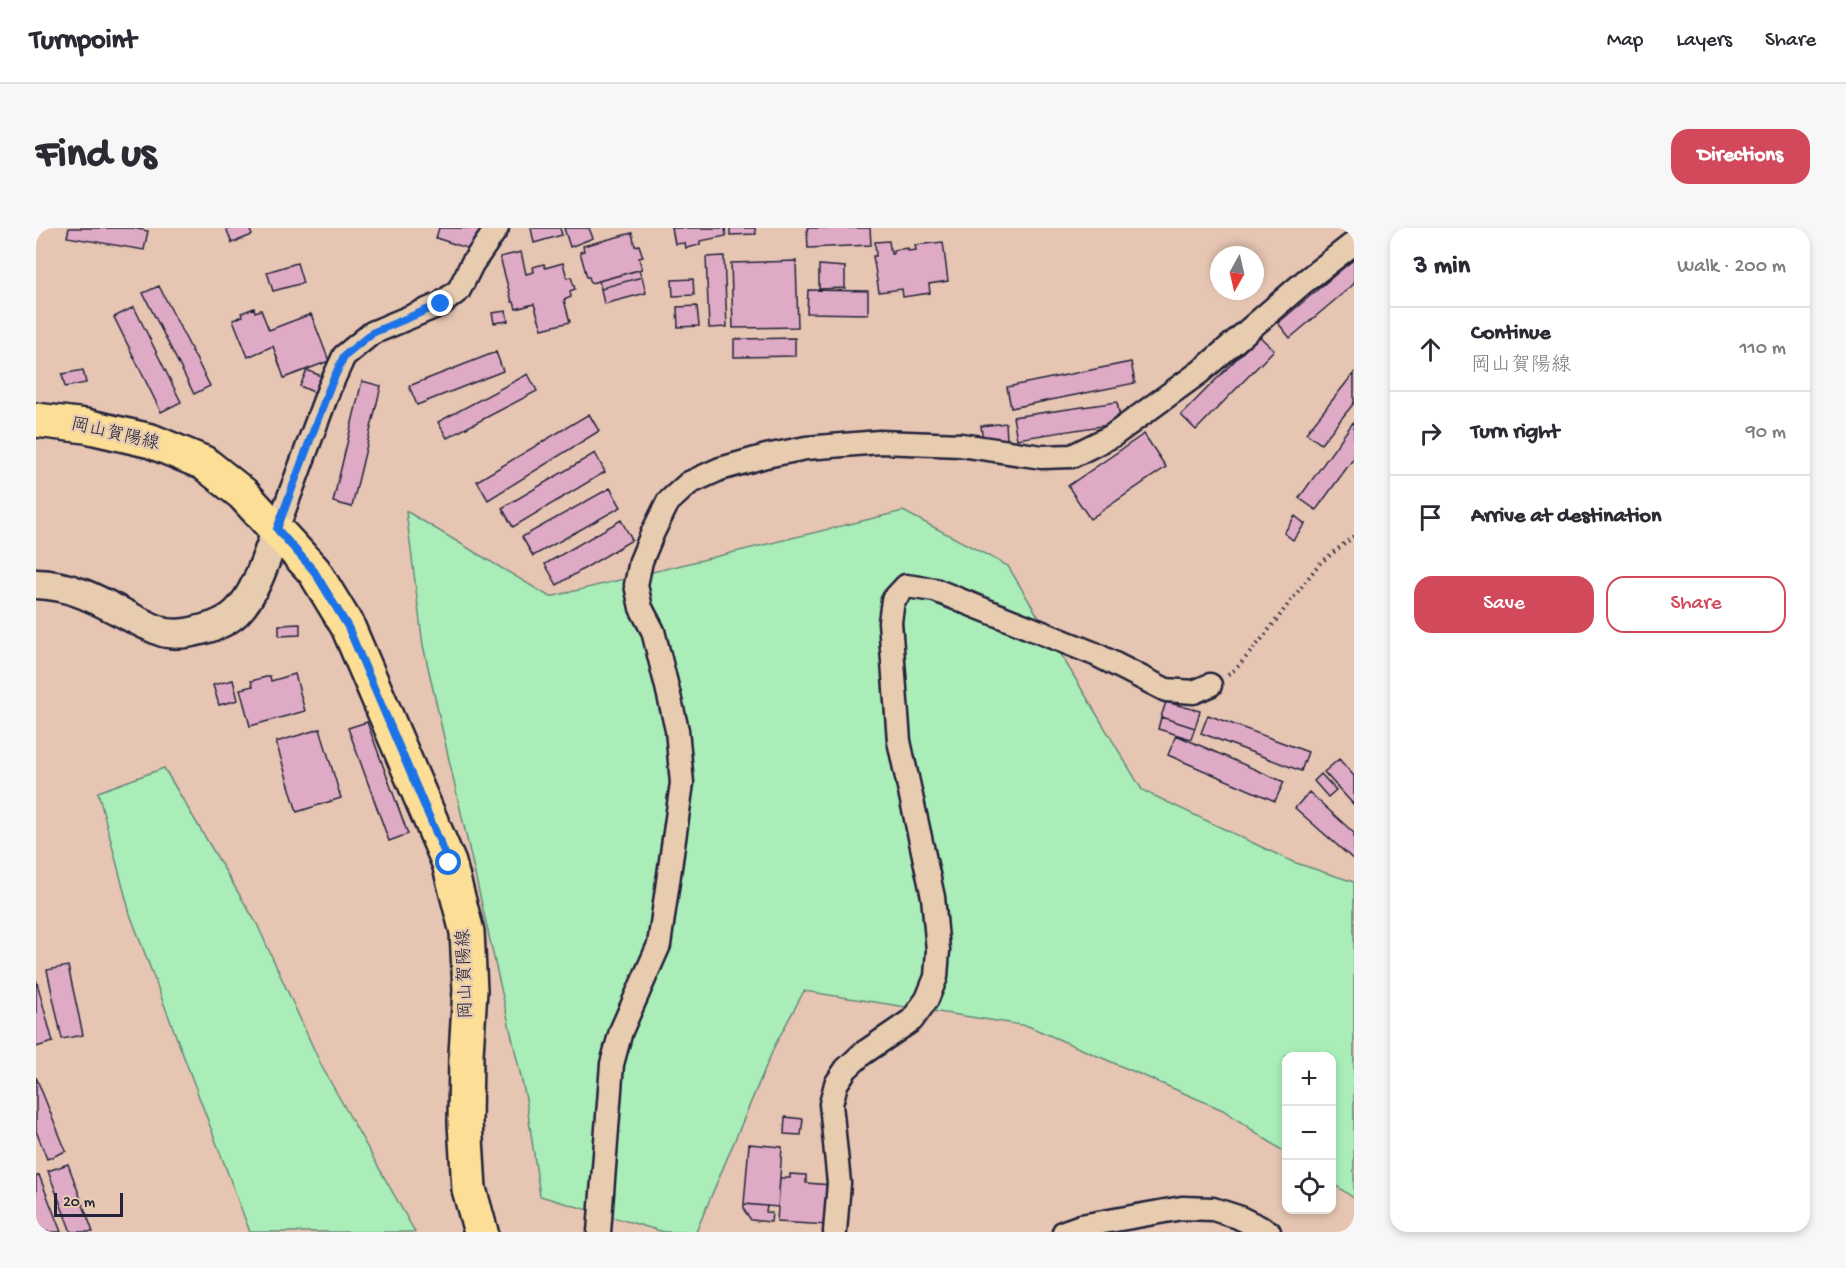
<!DOCTYPE html>
<html lang="en">
<head>
<meta charset="utf-8">
<style>
	body { margin:0; font-family:"Gochi Hand","Klee One",sans-serif; background:#f7f7f7; color:#2b2b33 }
	.controls { position:absolute; right:18px; bottom:18px; display:grid; overflow:hidden; border-radius:12px; box-shadow:0 3px 9px #0003 }
	.controls button { width:54px; height:54px; display:grid; place-items:center; padding:0; border:0; border-bottom:2px solid #e1e1e2; background:#fff; color:#2b2b33; font:30px sans-serif }
	.compass { position:absolute; left:1174px; top:18px; width:54px; height:54px; border-radius:50%; background:#fff; box-shadow:0 3px 9px #0003; rotate:188deg }
	.scale { position:absolute; left:18px; bottom:15px; width:69px; box-sizing:border-box; padding-left:6px; border:3px solid #22223b; border-top:0; font-size:16px; line-height:21px; white-space:nowrap; color:#22223b; -webkit-text-stroke:4px #e8ccaf; paint-order:stroke }
	.stop { position:absolute; width:18px; height:18px; margin:-14px; border:4px solid #1a73e8; border-radius:50%; background:#fff }
	.stop.end { background:#1a73e8; border-color:#fff; box-shadow:0 2px 6px #0008 }
	.list { margin:0; padding:0; list-style:none }
	h2 { display:flex; justify-content:space-between; align-items:center; height:78px; margin:0; padding:0 24px; font-size:26px }
	h2 small { font-size:20px; font-weight:400; color:#7c7c81 }
	.list li { display:grid; grid-template-columns:39px 1fr auto; gap:18px; align-items:center; box-sizing:border-box; height:84px; padding:0 24px; border-top:2px solid #e1e1e2 }
	.list b { display:block; font-size:22px; white-space:nowrap }
	.list p { margin:0; font-size:20px; white-space:nowrap; color:#7c7c81 }
	.list em { font-size:20px; font-style:normal; color:#7c7c81 }
	.actions { display:flex; gap:12px; padding:18px 24px }
	.actions a { flex:1; padding:14px 0; border:2px solid #d1495b; border-radius:18px; text-align:center; font-size:21px; color:#d1495b }
	.actions .main { background:#d1495b; color:#fff }
	.icon { flex:none; width:33px; height:33px; fill:none; stroke:currentColor; stroke-width:2; stroke-linecap:round; stroke-linejoin:round }
	.map { position:relative; flex:none; width:1318px; height:1004px; overflow:hidden; border-radius:18px }
	header { display:flex; align-items:center; gap:36px; box-sizing:border-box; height:84px; padding:0 30px; background:#fff; border-bottom:2px solid #e1e1e2 }
	header strong { font-size:28px }
	nav { display:flex; gap:33px; margin-inline-start:auto; font-size:21px }
	.intro { display:flex; align-items:center; justify-content:space-between; box-sizing:border-box; height:144px; padding:0 36px }
	h1 { margin:0; font-size:42px }
	.button { padding:15px 27px; border-radius:18px; background:#d1495b; color:#fff; font-size:21px; font-weight:700 }
	main { display:flex; gap:36px; padding:0 36px }
	aside { flex:1; background:#fff; border-radius:18px; box-shadow:0 3px 9px #0003 }
	.map>svg:first-child { display:block }
	.green { fill:#aaedb8; stroke:#66887a; stroke-width:1.5 }
	.building { fill:#dfaac5; stroke:#22223b; stroke-width:1.5 }
	.lines { fill:none; stroke-linecap:round; stroke-linejoin:round }
	.minor-casing { stroke:#22223b; stroke-width:27 }
	.tertiary-casing { stroke:#22223b; stroke-width:33 }
	.primary-casing { stroke:#22223b; stroke-width:38 }
	.path { stroke:#22223b; stroke-width:4; stroke-dasharray:1.5 4.5; stroke-linecap:butt }
	.minor { stroke:#e8ccaf; stroke-width:22 }
	.tertiary { stroke:#e8ccaf; stroke-width:28 }
	.primary { stroke:#fcde96; stroke-width:33 }
	.route { stroke:#1a73e8; stroke-width:8 }
	.labels { text-anchor:middle; dominant-baseline:central; stroke-width:5; stroke-linejoin:round; paint-order:stroke }
	.street-label { font-size:18px; fill:#22223b; stroke:#e8ccaf }
</style>
</head>
<body>
<header>
<strong>Turnpoint</strong>
<nav><a>Map</a><a>Layers</a><a>Share</a></nav>
</header>
<div class="intro"><h1>Find us</h1><a class="button">Directions</a></div>
<main>
<div class="map">
<svg width="1318" height="1004" viewBox="0 0 1318 1004">
	<rect width="100%" height="100%" fill="#e6c5b3"/>
	<filter id="ink" filterUnits="userSpaceOnUse"><feTurbulence type="fractalNoise" baseFrequency=".0167" numOctaves="2"/><feDisplacementMap in="SourceGraphic" scale="12" xChannelSelector="R" yChannelSelector="G"/><feConvolveMatrix kernelMatrix="1 2 1 2 8 2 1 2 1" color-interpolation-filters="sRGB"/></filter>
	<g filter="url(#ink)">
		<path class="green" d="M370 283 514 369 867 283 972 338 1106 562 1257 634 1318 654V970L1296 955V828H1250V925L1187 882 992 798 768 763 739 817 660 1004H628L504 968 490 871 387 417Z
			M128 540 221 696 286 839 379 1004H214L94 686 62 564Z"/>
		<path class="building" d="M33 0H96L112 3 108 22 31 9Z
			M190 0H213L216 7 196 15Z
			M403 0H455L443 24 400 10Z
			M495 0H524L526 7 498 15Z
			M528 0H553L557 10 534 19Z
			M636 0H689L690 8 664 13V17L650 20 649 15 639 16Z
			M694 0H719L720 6 694 7Z
			M771 0H834L835 17 772 20Z
			M596 5 599 18 603 17 607 29 603 30 606 41 555 55 553 49H551L544 24 548 23 547 18Z
			M853 13 855 26H857V22L872 20V23L880 22 879 17 907 14 912 53 893 56 894 65 867 69 866 61 843 64 837 28H840L839 14Z
			M485 24 490 46 498 44 497 39 508 36 509 40 527 35 531 50 535 49 539 61 534 63 535 69 528 72 534 94 506 101 498 76 480 81 478 74H476L464 29Z
			M688 28 691 99 673 100 670 29Z
			M1318 31V56L1254 110 1242 95Z
			M760 33 762 99 697 100 695 35Z
			M261 35 267 55 237 63 231 44Z
			M783 37 809 39V60L783 61Z
			M603 42 606 49 569 59V60L565 61 563 53Z
			M606 49 610 65 568 76 565 61 569 60V59Z
			M657 51 658 67 637 68 636 52Z
			M123 58 174 158 158 166 107 65Z
			M772 62 832 63V86L771 85Z
			M661 78 663 98 642 99 641 79Z
			M98 79 145 174 125 184 78 89Z
			M218 80 219 84 225 82 233 102 275 86 293 133 248 150 237 118 212 129 197 92 207 88 205 85Z
			M470 83 472 93 458 95 456 85Z
			M1223 108 1238 122 1160 202 1145 187Z
			M759 110V128L698 129V111Z
			M460 124 467 143 381 177 373 158Z
			M1095 134 1099 155 975 180 971 159Z
			M47 142 50 155 29 159 26 146Z
			M271 142 292 151 284 167 264 158Z
			M1318 145V175L1285 216 1270 205Z
			M492 146 501 163 411 210 402 194Z
			M326 153 345 158 316 279 297 274Z
			M1081 174 1085 195 981 211 977 189Z
			M553 186 563 203 452 272 441 253Z
			M1318 193V230L1280 282 1263 270Z
			M970 195 971 211 947 214 945 198Z
			M1108 206 1130 239 1054 291 1032 258Z
			M559 225 569 244 477 299 466 280Z
			M574 260 585 279 497 328 486 309Z
			M1259 288 1269 296 1257 312 1248 305Z
			M585 292 596 312 521 357 509 336Z
			M264 396V407L243 408V397Z
			M259 446 269 483 214 498 204 461 217 458 215 453 234 448 235 453Z
			M197 452 202 472 183 477 177 457Z
			M1130 474 1164 483 1159 500 1125 489Z
			M1172 487 1272 524 1265 543 1165 505Z
			M1125 489 1159 500 1155 511 1122 501Z
			M331 494 372 606 353 613 312 500Z
			M284 501 305 570 261 584 240 514Z
			M1140 507 1248 554 1239 573 1132 527Z
			M1303 531 1318 548V577L1288 544Z
			M1285 546 1300 562 1292 569 1278 553Z
			M1273 564 1318 605V632L1259 580Z
			M32 738 47 807 26 811 11 742Z
			M0 751 17 814 0 819Z
			M0 849 30 923 11 931 0 903Z
			M749 889 767 891 765 907 748 906Z
			M713 916 746 919 742 979 708 976Z
			M32 936 57 1004H35L12 943Z
			M754 946 770 947V955L796 957 793 997 741 994 744 950H754Z
			M3 947 25 1004H3L0 997V949Z
			M708 976 731 978 730 984 736 985 735 994 715 992 708 982Z"/>
		<g class="lines">
			<g class="minor-casing">
				<path id="minor" d="M241 301 293 161 308 128 336 105 405 76 423 62 436 36 461 0
					M563 1004 576 836 585 803 623 717 646 555 641 502 631 459 617 403 605 380 600 357 605 333 617 304 632 274 653 255 684 241 730 228 770 220 844 214 925 217 1006 229 1036 228 1076 208 1164 144 1268 54 1318 15
					M799 1004 803 955 795 876 800 856 810 841 826 826 876 792 891 771 900 749 902 722 897 669 863 513 854 394 857 372 870 358 899 362 1059 426 1130 462 1158 464 1174 457
					M1028 1004 1045 998 1146 980 1177 981 1202 989 1233 1004"/>
			</g>
			<g class="tertiary-casing">
				<path id="tertiary" d="M0 356C49 357 81 386 124 403 133 407 150 406 160 403 174 400 191 394 201 384 221 364 231 327 241 301"/>
			</g>
			<g class="primary-casing">
				<path id="primary" d="M0 192 50 198 115 213 168 235 207 266 278 343 312 399 413 635 431 704 434 762 430 826 429 895 433 961 445 1004"/>
			</g>
			<path class="path" d="M1192 446 1200 441 1225 412 1283 336 1318 308"/>
			<use href="#minor" class="minor"/>
			<use href="#tertiary" class="tertiary"/>
			<use href="#primary" class="primary"/>
		</g>
	</g>
	<g class="lines" filter="url(#ink)">
		<path class="route" d="M405 76 336 105 308 128 293 161 241 301 278 343 312 399 413 635"/>
	</g>
	<g class="labels">
		<g class="street-label">
			<text transform="translate(79 207) rotate(13)">岡山賀陽線</text>
			<text transform="translate(430 746) rotate(-92)">岡山賀陽線</text>
		</g>
	</g>
</svg>
<div class="controls">
<button>+</button>
<button>−</button>
<button><svg class="icon" aria-label="locate" viewBox="0 0 24 24"><circle cx="12" cy="12" r="6"/><path d="M12 2v4M12 18v4M2 12h4M18 12h4"/></svg></button>
</div>
<svg class="compass" viewBox="-18 -18 36 36"><path d="M0-13l5 13h-10z" fill="#e53935"/><path d="M0 13l5-13h-10z" fill="#7c7c81"/></svg>
<div class="scale">20 m</div>
<div class="stop" style="left:413px;top:635px"></div>
<div class="stop end" style="left:405px;top:76px"></div>
</div>
<aside>
<h2>3 min<small>Walk · 200 m</small></h2>
<ul class="list">
<li><svg class="icon" aria-label="ahead" viewBox="0 0 24 24"><path d="M12 20V5M6 11l6-6 6 6"/></svg><div><b>Continue</b><p>岡山賀陽線</p></div><em>110 m</em></li>
<li><svg class="icon" aria-label="right" viewBox="0 0 24 24"><path d="M7 20v-9h11M14 6l5 5-5 5"/></svg><div><b>Turn right</b></div><em>90 m</em></li>
<li><svg class="icon" aria-label="arrive" viewBox="0 0 24 24"><path d="M6 21V4h12l-3 4 3 4H6"/></svg><div><b>Arrive at destination</b></div></li>
</ul>
<div class="actions"><a class="main">Save</a><a>Share</a></div>
</aside>
</main>
</body>
</html>
